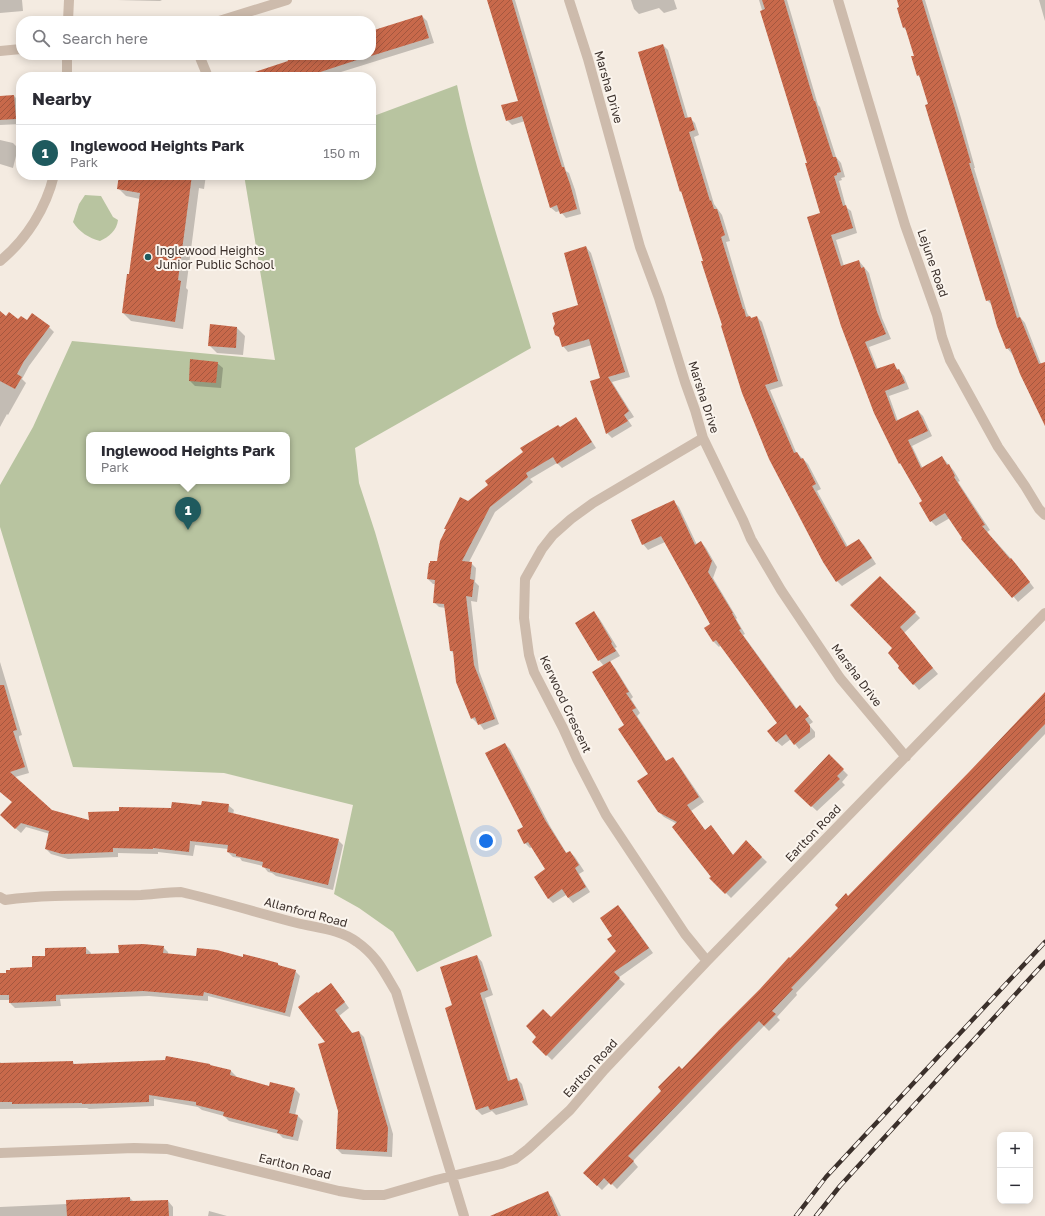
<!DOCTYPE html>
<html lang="en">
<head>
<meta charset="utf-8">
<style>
	body { margin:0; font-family:"Golos Text",sans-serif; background:#f2f2f3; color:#2b2b33 }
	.controls { position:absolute; right:12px; bottom:12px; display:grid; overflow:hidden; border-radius:8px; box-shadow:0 2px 10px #0003 }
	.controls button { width:36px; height:36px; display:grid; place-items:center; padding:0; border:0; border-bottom:1px solid #e1e1e2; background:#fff; color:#2b2b33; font:20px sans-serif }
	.you { position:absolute; left:486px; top:841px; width:14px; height:14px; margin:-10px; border:3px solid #fff; border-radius:50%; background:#1a73e8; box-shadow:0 0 0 6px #1a73e833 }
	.badge { display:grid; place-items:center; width:26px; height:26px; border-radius:50%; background:#1f5a5e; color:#fff; font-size:13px; font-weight:700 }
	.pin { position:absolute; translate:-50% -33px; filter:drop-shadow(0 1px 2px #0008) }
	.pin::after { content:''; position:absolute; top:21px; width:14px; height:12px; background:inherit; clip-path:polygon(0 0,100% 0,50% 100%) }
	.popup { position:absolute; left:86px; top:432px; width:204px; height:52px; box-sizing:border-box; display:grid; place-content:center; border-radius:8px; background:#fff; filter:drop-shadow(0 1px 3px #0005); font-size:13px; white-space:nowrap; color:#7c7c81 }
	.popup b { font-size:15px; color:#2b2b33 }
	.popup::after { content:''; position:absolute; left:50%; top:100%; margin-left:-8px; border:8px solid transparent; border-top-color:#fff }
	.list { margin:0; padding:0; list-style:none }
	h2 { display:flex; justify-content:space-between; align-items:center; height:52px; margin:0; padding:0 16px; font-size:17px }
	h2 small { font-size:13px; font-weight:400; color:#7c7c81 }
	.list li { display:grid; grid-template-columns:26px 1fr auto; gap:12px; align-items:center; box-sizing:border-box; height:56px; padding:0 16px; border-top:1px solid #e1e1e2 }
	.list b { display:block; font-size:15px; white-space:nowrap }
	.list p { margin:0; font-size:13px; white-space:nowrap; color:#7c7c81 }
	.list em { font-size:13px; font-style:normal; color:#7c7c81 }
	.icon { flex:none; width:22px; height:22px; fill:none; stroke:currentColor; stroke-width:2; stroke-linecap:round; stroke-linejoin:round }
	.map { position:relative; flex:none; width:1045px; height:1216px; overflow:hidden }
	.search { position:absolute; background:#fff; box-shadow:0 2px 10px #0003; left:16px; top:16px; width:360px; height:44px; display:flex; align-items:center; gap:10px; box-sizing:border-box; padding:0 14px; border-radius:16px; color:#7c7c81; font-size:15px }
	.panel { position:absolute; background:#fff; box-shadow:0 2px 10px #0003; left:16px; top:72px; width:360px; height:108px; border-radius:16px }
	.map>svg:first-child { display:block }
	.park { fill:#b8c4a0; fill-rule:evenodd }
	.shadow { fill:#0003 }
	.building { fill:url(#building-hatch) }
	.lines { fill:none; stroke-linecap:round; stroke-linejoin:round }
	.minor { stroke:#cdbbac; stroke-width:10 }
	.rail-casing { stroke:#3b302b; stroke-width:4.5 }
	.rail { stroke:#fbf5ee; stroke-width:3; stroke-dasharray:9; stroke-linecap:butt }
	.poi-dot { fill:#1f5a5e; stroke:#fbf5ee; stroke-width:1.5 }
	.labels { text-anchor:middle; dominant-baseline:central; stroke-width:4; stroke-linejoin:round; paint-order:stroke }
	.street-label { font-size:12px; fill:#3b302b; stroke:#fbf5ee }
	.poi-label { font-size:12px; fill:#3b302b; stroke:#fbf5ee; text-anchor:start }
</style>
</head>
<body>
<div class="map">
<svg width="1045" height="1216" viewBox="0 0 1045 1216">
	<defs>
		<pattern id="building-hatch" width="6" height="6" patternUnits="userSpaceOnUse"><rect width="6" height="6" fill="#c8694b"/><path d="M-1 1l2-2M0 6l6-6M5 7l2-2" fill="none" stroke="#a4573f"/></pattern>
	</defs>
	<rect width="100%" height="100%" fill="#f4ebe1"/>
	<path class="park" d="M457 85C476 174 505 261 531 348L355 448 359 483 375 532 492 936 417 972 393 932 359 908 334 894 353 805 224 773 73 767 0 527V485L33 427 72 341 275 360 244 175H371V117ZM89 435H287V481H89Z
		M85 195 101 196 113 217 118 220C117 230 109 237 100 241 89 238 79 232 73 222L79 204Z"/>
	<path class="shadow" d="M0 0H22L23 11 0 13Z
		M117 0H162L160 1Z
		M488 0H515L559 148 566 171 569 173 575 190 581 214 566 218 560 211 556 212 550 207 525 121 512 125 507 120 519 102Z
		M631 0H674L677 9 664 13 659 8 639 14 634 9Z
		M759 0H787L818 105 820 107 836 157 841 163 845 177 841 178 842 180 839 181 846 207 851 211 857 233 836 240 844 266 859 261 869 273 882 318 891 339 869 347 878 370 893 364 904 376 909 389 889 396 898 421 918 411 923 416 932 436 912 446 923 469 942 457 954 471 960 481 958 482 990 530 987 532 1016 564 1034 588 1018 602 950 518 936 526 931 521 923 501 903 466 900 463 821 214 808 163Z
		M898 0H925L961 118 975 168H974L1020 317 1025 323 1041 364 1045 367V416L1012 354 1007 348 993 306 987 300 921 79 918 75 915 56 907 31 903 27Z
		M1039 0H1045V21Z
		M422 16 427 21 434 43 325 77H243L289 62 299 55H371V32Z
		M663 45 668 50 688 118H690L695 123 699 135 694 137 714 204 722 215 730 241 726 242 747 313 751 319 757 317 762 322 783 386 770 390 796 452 808 464 821 489 817 491 848 547 859 540 864 545 876 564 842 586 837 581 724 326 683 193 681 191Z
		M14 96 19 101 21 124 0 125V97Z
		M0 140 13 143 18 148 13 168 0 164Z
		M120 175H206L204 189 199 188 186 288 188 290 183 329 131 321 123 313 130 275 140 199 126 196 118 188Z
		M586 247 591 253 630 377 612 382 634 417 628 420 632 426 612 438 607 433 602 378 592 345 568 352 563 346 561 339 556 334 579 306Z
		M18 320 49 327 54 332 29 366 22 379 26 383 8 415 7 414 0 427V327Z
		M211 325 237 328 245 336 243 355 217 353 209 345Z
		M217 363 223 368 221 388 195 386 190 381Z
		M576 418 581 424 596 448 562 468 557 463 530 479 533 482 495 512 469 562 471 563 476 568 475 582 479 586 477 602 471 601 479 671 499 724 484 730 479 723H477L472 718 455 655 451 651 446 608 439 607 434 602 436 584H433L428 579 438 562 447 530 445 528 468 502 560 428Z
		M674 502 679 507 697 545 701 542 706 548 717 567 713 578 737 618 736 619 745 634 743 635 797 709 800 706 813 722 809 725 815 732V737L799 749 791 739 782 746 776 741 779 724 721 645 719 647 714 642 705 629 711 625 665 542 648 550 643 544Z
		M880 577 920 618 904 633 938 674 919 690 899 668 901 666 894 648Z
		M594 613 599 618 617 647 615 648 620 656 609 662 615 668 633 697 631 699 640 713 637 716 667 762 673 759 678 764 704 802 691 811 705 830 716 832 733 855 746 842 767 862 731 898 711 878 712 877 677 824 664 817 658 811 649 774 626 726 604 666 599 660Z
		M0 662 22 735 19 736V738L29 773 15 777 52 811 90 821 172 809 228 805 234 810 233 814 338 840 343 845 333 890 276 876 272 873 268 872 263 866 242 861 240 858 233 857 228 852V849L195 845 193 856 158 852V854L118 853V857L68 859 51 854 46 849 50 834 26 827 21 833 6 820 13 802 0 790Z
		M1045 694V734L796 993 797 995 777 1017 780 1020 769 1031 764 1026 633 1161 638 1167 617 1189 610 1182 602 1190 584 1173Z
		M505 744 510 749 550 826 567 854 570 852 575 857 584 871 579 874 590 892 573 903 566 895 553 903 548 898 547 870 532 847 530 848 525 843 524 827Z
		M829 756 848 775 842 782 845 785 817 811 795 791Z
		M618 906 623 911 653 953 618 978 625 984 552 1060 533 1042 551 1019 617 951Z
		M163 947 168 952V955L243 958 278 964 281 967 295 971 300 976 290 1017 208 996V1001L149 996 60 999 61 1006 15 1008 10 1003V1000H0V974L33 968 47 957 86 948 91 953V955L120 953Z
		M477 956 482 962 493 995 485 998 511 1081 517 1079 522 1084 528 1105 496 1115 492 1111 482 1115 477 1110 454 1006Z
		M336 990 349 1008 339 1016 353 1034 359 1032 364 1037 393 1134 392 1157 342 1154 337 1149 339 1110 318 994Z
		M0 1062 2 1064 73 1062 75 1065 210 1064 212 1067 231 1071 236 1076 235 1078 270 1087 295 1089 300 1094 295 1115 298 1116 303 1121 298 1141 283 1138 279 1134 229 1121 224 1116 202 1110 198 1107 154 1099V1106L89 1109 87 1108 0 1109Z
		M547 1192 552 1197 561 1216H512Z
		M130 1198 134 1202 168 1201 173 1207V1216H0V1207L67 1204Z
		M209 1211 227 1216H208Z"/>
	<path class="building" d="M487 0H512L554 142 562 167H564L570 184 577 209 560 214 557 205 550 208 522 116 506 121 501 105 518 101Z
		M762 0H784L814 101H815L833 157H836L841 172 837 173V175L834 176 843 206 846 205 853 228 831 235 841 266 859 260 861 268 864 267 877 312 886 334 865 342 876 369 894 363 897 370 899 369 905 383 885 391 896 421 918 410 928 431 908 440 921 468 942 456 947 465 949 464 955 476 954 477 970 502 985 525 982 526 1010 559 1011 558 1030 582 1012 598 961 539 962 538 945 513 930 522 919 503 922 501 900 463 899 464 874 413 841 326 807 217 820 213 805 163H807L760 11 765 9Z
		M897 0H922L956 112 971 163H969L1017 318 1020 317 1039 364 1045 362V426L1020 374 1010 348 1006 349 997 326 990 300 986 301 931 125 925 105 928 104 919 75 917 76 911 56H914L905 27 903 28 899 15 897 8 899 7Z
		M422 15 429 38 371 56V31Z
		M663 44 685 118 691 117 695 130 689 132 710 201 711 200 714 209H717L725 235 721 237 743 309H744L746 317 750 316 751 318 757 316 778 381 765 385 794 453 797 452 801 459 803 458 816 484 812 486 846 547 859 539 872 558 836 582 823 562 769 459 742 393 721 326 722 325 713 298 701 261H703L681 191 680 192 638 52Z
		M296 55H362L363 58 305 77H249V74L288 61 287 58Z
		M14 95 16 119 0 120V96Z
		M119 175H192L178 280 181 281 175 322 122 313 127 274H129L140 193 117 189Z
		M586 246 625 372 608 377 629 411 624 415 628 421 606 434 590 381 600 378 589 339 562 347 559 337 555 335 553 328 555 324 552 313 578 305 564 253Z
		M0 311 6 316 9 312 18 319 21 316 27 320 32 313 50 326 24 361 17 374 22 377 15 389 0 381Z
		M210 324 237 327 236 348 208 346Z
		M190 359 218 362 216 383 189 381Z
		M576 417 592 442 557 464 553 457 526 473 528 477 490 507 462 561 472 562 470 579 474 580 472 597 466 596 474 665 495 719 478 725 475 717 471 719 456 682 453 651H450L444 604 433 603 435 580 427 579 429 563H430V561H437L440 541 446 529H444L460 497 468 501 488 485 485 481 523 452 520 448 558 425 560 427Z
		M674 500 695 545 701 541 712 561 708 572 733 613H732L741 629 739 630 796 709 800 705 809 716 805 719 810 726V732L794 745 786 734 776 742 767 731 777 723 716 640 713 642 704 628 710 624 661 536 642 545 631 520Z
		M880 576 916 612 900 627 933 668 913 685 898 668 899 666 888 653 892 648 850 605Z
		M594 611 612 642 611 643 616 651 598 661 575 623Z
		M610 661 629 692 626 693 636 708 632 710 666 761 673 757 699 797 687 805 705 830 711 825 733 855 746 840 762 857 725 894 709 878 711 877 672 827 677 822 658 812 637 781 648 774 618 729 624 725 592 672Z
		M0 685H4L17 730 13 731 25 767 10 772 52 810 89 820 88 812 119 811V807L171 808 172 802 201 805 202 801 229 804 228 812 339 839 328 885 270 871V869L262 867 263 862 236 856V854L227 852 228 845 190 841 189 852 153 848V849L113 848V852L62 854 45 849 49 831 21 823 15 829 0 815 12 802 0 792Z
		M1045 692V724L791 988 793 989 772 1011 776 1014 764 1026 759 1021 735 1045 628 1156 634 1161 611 1185 604 1178 597 1186 583 1173 661 1091 658 1087 679 1066 682 1069 719 1030 760 989 789 957 790 958 838 908 835 905 846 893 848 896 970 771Z
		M505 743 545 820 566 853 570 851 579 865 575 868 586 887 568 898 562 889 548 899 534 877 545 869 528 842 524 844 517 830 523 827 485 753Z
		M829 754 844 769 837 776 840 779 811 807 794 791Z
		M618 905 649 948 614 972 620 978 546 1056 532 1042 536 1037 526 1026 543 1009 551 1017 616 951 607 939 612 936 600 918Z
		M143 944 164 946 163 953 196 956 197 948 217 950 243 957V954L263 959 278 963V965L296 970 285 1013 204 992 203 996 143 991 56 995V1001L9 1003V995H0V973H6V970H10V968L32 967V956H45V948L86 947V954L119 953 118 945Z
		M477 955 488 990 480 993 508 1081 517 1078 524 1100 490 1110 488 1106 476 1110 445 1008 452 1005 440 967Z
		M331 983 345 1002 335 1010 352 1033 359 1031 388 1128 387 1152 336 1149 338 1111 318 1044 325 1042 298 1007 317 992 318 993Z
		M166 1056 210 1064V1065L231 1070 230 1075 269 1086 270 1082 295 1088 289 1113 298 1115 293 1137 277 1133 278 1130 223 1116 224 1112 196 1105V1102L149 1095V1102L82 1104V1103L12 1104V1102H0V1063L73 1061V1064L165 1060Z
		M548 1191 558 1216H490Z
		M130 1197V1201L168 1200 169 1216H67L66 1200Z"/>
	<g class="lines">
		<path class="minor" d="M569 0 588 59 640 247 659 298 685 382 695 410 703 438 733 500 743 520 751 539 781 590 840 678 906 757
			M838 0 905 225 937 315 942 337 950 360 998 447 1025 486 1039 509 1045 515
			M68 21 69 0
			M219 21 287 0
			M0 51 21 49
			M199 55 208 77
			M67 77V55
			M0 261C27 239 46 208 54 175
			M703 438 593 503 571 519 553 535 542 549 525 579 524 618 529 655 534 672 563 728 577 759 606 815 685 934 707 961
			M0 897 5 900C51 894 96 896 141 895 155 894 168 892 181 892 220 901 258 913 297 923 317 928 340 929 357 942 377 956 384 972 396 992L464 1216
			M0 1153 134 1148 167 1149 339 1191 364 1195H384L436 1180 501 1164 515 1159 528 1149 570 1110 604 1070 707 961 1045 613"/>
		<g class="rail-casing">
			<path id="rail" d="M796 1216 826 1177 1045 942
				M816 1216 840 1186 1045 962"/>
		</g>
		<use href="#rail" class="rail"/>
	</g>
	<circle class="poi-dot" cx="148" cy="257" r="4"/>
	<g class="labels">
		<g class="street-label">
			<text transform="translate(609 87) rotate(74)">Marsha Drive</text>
			<text transform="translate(933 263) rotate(71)">Lejune Road</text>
			<text transform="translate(704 397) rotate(72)">Marsha Drive</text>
			<text transform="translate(857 675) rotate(53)">Marsha Drive</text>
			<text transform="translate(566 704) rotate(65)">Kerwood Crescent</text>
			<text transform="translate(813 833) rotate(-46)">Earlton Road</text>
			<text transform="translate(306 912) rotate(15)">Allanford Road</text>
			<text transform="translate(590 1068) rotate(-48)">Earlton Road</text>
			<text transform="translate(295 1166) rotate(14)">Earlton Road</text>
		</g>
		<g class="poi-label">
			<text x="156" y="250">Inglewood Heights<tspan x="156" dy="14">Junior Public School</tspan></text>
		</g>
	</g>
</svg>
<div class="controls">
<button>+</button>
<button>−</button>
</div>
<div class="you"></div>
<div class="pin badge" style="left:188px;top:530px">1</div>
<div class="popup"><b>Inglewood Heights Park</b>Park</div>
<div class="search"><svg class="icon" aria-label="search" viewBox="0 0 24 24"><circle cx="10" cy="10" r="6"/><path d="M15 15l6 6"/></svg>Search here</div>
<section class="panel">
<h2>Nearby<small></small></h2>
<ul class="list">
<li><span class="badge">1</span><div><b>Inglewood Heights Park</b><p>Park</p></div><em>150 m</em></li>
</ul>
</section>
</div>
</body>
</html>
